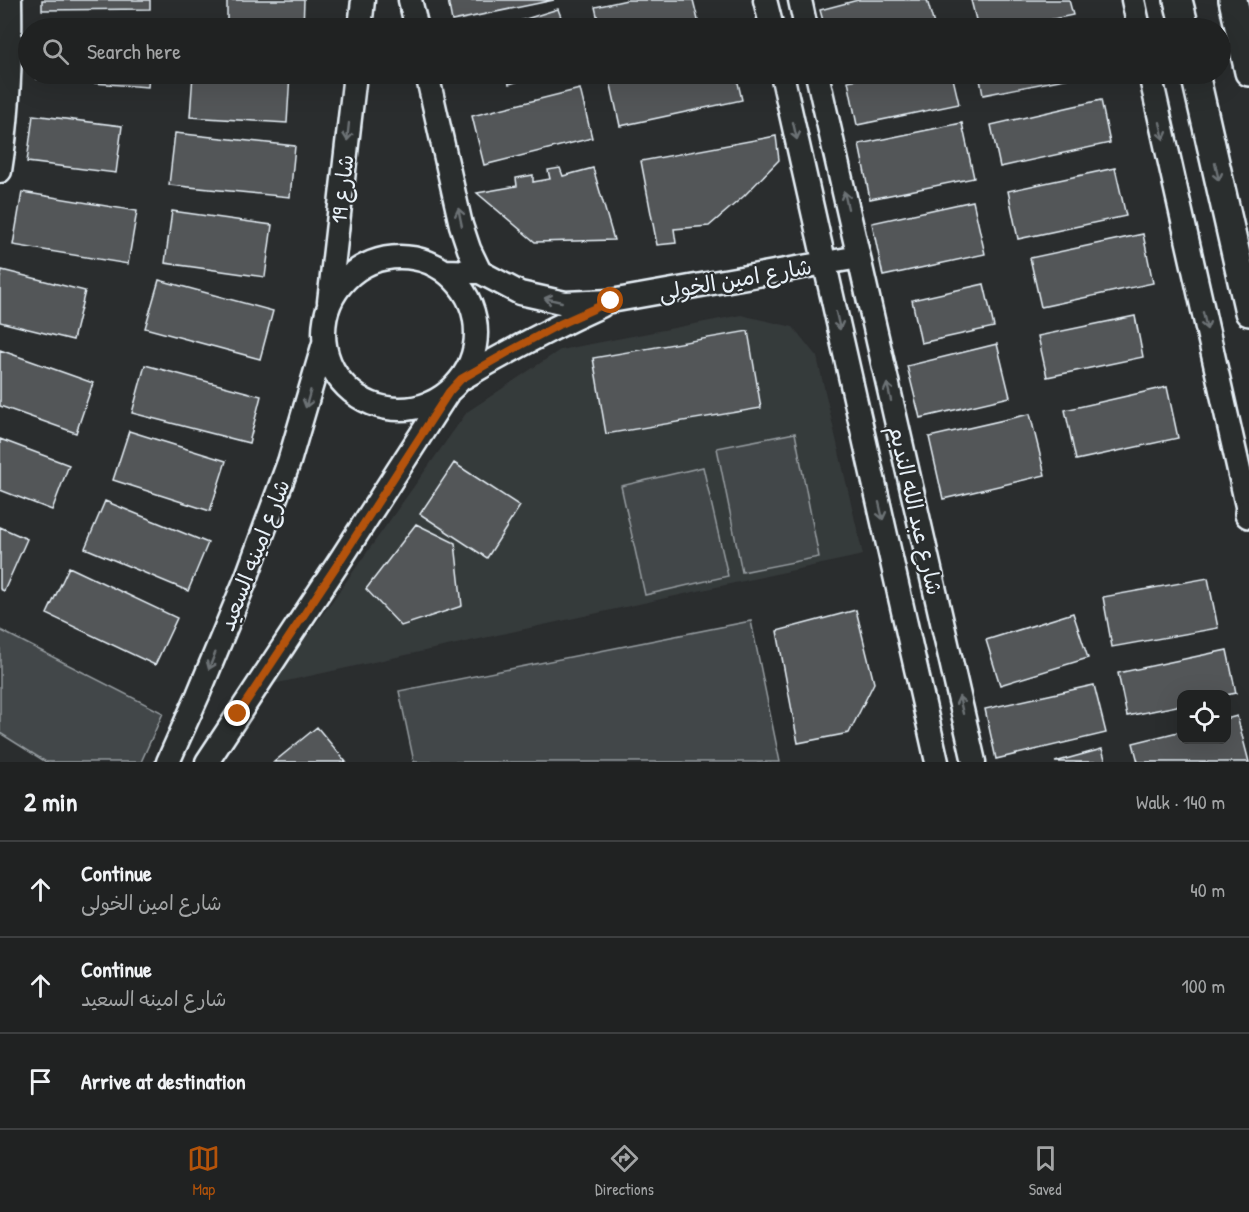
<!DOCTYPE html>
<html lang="en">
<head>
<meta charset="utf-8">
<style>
	body { margin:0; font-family:"Patrick Hand","Playpen Sans Arabic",sans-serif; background:#2d2f2f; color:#f1f3f6 }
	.controls { position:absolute; right:18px; bottom:18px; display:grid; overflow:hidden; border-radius:12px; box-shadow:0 6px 24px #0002 }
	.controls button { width:54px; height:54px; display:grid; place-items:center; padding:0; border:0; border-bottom:2px solid #3d3f40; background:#202222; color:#f1f3f6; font:30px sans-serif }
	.stop { position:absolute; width:18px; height:18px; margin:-14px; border:4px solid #b45309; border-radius:50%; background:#fff }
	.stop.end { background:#b45309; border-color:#fff; box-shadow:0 2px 6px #0008 }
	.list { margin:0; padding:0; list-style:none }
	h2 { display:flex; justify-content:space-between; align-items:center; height:78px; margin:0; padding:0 24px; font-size:26px }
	h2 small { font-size:20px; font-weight:400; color:#a2a4a5 }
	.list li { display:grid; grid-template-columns:39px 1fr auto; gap:18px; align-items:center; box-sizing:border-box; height:96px; padding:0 24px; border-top:2px solid #3d3f40 }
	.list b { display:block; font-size:22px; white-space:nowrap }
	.list p { margin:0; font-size:20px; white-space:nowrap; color:#a2a4a5 }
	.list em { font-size:20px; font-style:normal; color:#a2a4a5 }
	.icon { flex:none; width:33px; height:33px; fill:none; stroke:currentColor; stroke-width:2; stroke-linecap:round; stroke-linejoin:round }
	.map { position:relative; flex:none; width:1249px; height:762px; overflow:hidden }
	.search { position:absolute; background:#202222; box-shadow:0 6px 24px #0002; left:18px; right:18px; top:18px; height:66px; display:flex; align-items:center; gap:15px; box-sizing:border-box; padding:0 21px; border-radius:33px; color:#a2a4a5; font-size:22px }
	.sheet { height:366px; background:#202222 }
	nav { display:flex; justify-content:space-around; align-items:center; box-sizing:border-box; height:84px; border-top:2px solid #3d3f40; background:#202222; font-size:16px; color:#a2a4a5 }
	nav a { display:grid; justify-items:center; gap:3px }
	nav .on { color:#b45309 }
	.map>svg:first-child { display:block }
	.built { fill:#363a3b }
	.green { fill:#424648; stroke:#959ca0; stroke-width:1.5 }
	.building { fill:#535759; stroke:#e8f1f8; stroke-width:1.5 }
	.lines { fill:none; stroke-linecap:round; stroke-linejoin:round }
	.minor-casing { stroke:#e8f1f8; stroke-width:27 }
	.tertiary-casing { stroke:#e8f1f8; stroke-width:32 }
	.minor { stroke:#2a2d2e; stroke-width:22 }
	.tertiary { stroke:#2a2d2e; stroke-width:27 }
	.oneway { stroke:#6c7275 }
	.route { stroke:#b45309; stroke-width:8 }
	.labels { text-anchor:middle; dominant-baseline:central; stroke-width:4.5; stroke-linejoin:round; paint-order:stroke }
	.street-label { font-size:22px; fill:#e8f1f8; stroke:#2a2d2e }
</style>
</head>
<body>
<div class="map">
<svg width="1249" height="762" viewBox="0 0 1249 762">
	<rect width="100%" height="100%" fill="#2a2d2e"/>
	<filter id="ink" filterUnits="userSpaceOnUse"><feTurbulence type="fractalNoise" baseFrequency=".0167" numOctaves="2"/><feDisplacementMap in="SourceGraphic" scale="12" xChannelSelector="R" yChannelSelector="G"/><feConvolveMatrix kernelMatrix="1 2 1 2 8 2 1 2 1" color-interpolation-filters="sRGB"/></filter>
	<g filter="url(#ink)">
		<path class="built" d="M741 315 793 327 817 357 863 555 273 684 467 412 560 350Z"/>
		<path class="green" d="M795 433 819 557 742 572 717 448Z
			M703 467 728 576 645 595 621 486Z
			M751 621 780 762H414L399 691Z
			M0 630 163 713 141 762H46L0 733Z"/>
		<path class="building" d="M42 0H150V9L42 10Z
			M227 0H304L303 28H227Z
			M448 0H554L452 21Z
			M627 0H693L700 28H600L595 7Z
			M858 0H927L935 28H825L820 10Z
			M971 0H1069L1073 15 1011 28H978Z
			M558 9 565 28H497Z
			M37 74H149L148 87 37 79Z
			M193 74H290L287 123 190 117Z
			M506 74H542L509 84Z
			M621 74H736L742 100 620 126 609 76Z
			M882 74H952L959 104 857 125 848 81Z
			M979 74H1090L983 95Z
			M580 89 592 138 484 165 472 116Z
			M1101 100 1110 143 1000 167 991 125Z
			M33 115 122 126 116 173 27 162Z
			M962 123 974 178 870 199 859 144Z
			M175 133 295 146 290 197 169 185Z
			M776 136 779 160 744 196 709 226 674 229 676 243 657 245 641 161Z
			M560 168 563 176 593 168 614 240 535 242 477 193 517 186 516 178 533 175V182L550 179 548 170Z
			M1115 168 1126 216 1018 239 1008 191Z
			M22 192 137 211 128 264 13 245Z
			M973 201 985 254 883 276 872 223Z
			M172 211 272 225 265 277 165 263Z
			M1143 234 1153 283 1041 307 1030 258Z
			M2 270 85 291 73 340 0 322V279Z
			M159 280 273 311 260 359 145 328Z
			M984 284 994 327 921 343 912 300Z
			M1135 316 1143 357 1047 377 1038 336Z
			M748 331 761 408 606 434 593 358Z
			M997 344 1010 397 920 418 907 366Z
			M0 350 93 383 76 433 0 406Z
			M145 365 261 396 249 443 132 413Z
			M1167 387 1178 438 1076 460 1065 410Z
			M1030 414 1045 475 943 499 929 437Z
			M129 431 226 461 210 511 113 480Z
			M0 439 69 465 52 510 0 490Z
			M454 463 520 506 487 558 420 514Z
			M105 501 208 543 188 591 85 548Z
			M416 524 455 543 462 606 401 626 366 589Z
			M0 527 27 539 4 591 0 589Z
			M69 567 177 618 155 665 47 614Z
			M1208 578 1218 628 1112 647 1103 597Z
			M856 610 874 683 849 733 798 743 777 631Z
			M1073 613 1088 658 1000 685 986 640Z
			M1227 650 1236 693 1226 695 1182 694V705L1127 716 1118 673Z
			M1094 685 1106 733 996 759 985 709Z
			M1237 716 1249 762H1138L1133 743 1182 731V740H1226V719Z
			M317 727 346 762H274Z
			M1102 749 1106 762H1055Z"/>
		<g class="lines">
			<g class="minor-casing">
				<path id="minor" d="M410 0 417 28
					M765 0 772 28
					M800 0 806 28
					M1133 0 1139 28
					M360 28 363 0
					M427 74 461 225 469 249 480 272
					M782 74 937 762
					M817 74 974 762
					M1150 74 1249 515
					M0 171C9 114 11 57 10 0
					M324 333a76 76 0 1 1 152 0a76 76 0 1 1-152 0Z
					M444 271 480 272 520 293 565 303 611 301 859 257
					M329 302 355 74
					M461 379C507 352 552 328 601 306
					M168 762 198 695 246 579 289 462 324 343
					M207 762 339 562 447 394"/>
			</g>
			<g class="tertiary-casing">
				<path id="tertiary" d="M1178 0 1185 28
					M1233 0 1249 72
					M1195 74 1249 312
					M1249 514V513"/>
			</g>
			<use href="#minor" class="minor"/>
			<use href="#tertiary" class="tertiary"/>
		</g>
		<defs><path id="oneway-shaft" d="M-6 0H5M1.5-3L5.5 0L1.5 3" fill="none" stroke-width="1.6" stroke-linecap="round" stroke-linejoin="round" transform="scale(1.5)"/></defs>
		<g class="oneway">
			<use href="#oneway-shaft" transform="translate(795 131) rotate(77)"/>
			<use href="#oneway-shaft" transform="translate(1162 131) rotate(77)"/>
			<use href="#oneway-shaft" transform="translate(348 132) rotate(96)"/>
			<use href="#oneway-shaft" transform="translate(1217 172) rotate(77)"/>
			<use href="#oneway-shaft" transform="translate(846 200) rotate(-103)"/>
			<use href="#oneway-shaft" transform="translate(460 217) rotate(-102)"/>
			<use href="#oneway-shaft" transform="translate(553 300) rotate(-167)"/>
			<use href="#oneway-shaft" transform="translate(838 321) rotate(77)"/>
			<use href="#oneway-shaft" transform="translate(1205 321) rotate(77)"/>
			<use href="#oneway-shaft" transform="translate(889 392) rotate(-103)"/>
			<use href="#oneway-shaft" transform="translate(308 399) rotate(106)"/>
			<use href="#oneway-shaft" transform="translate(881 511) rotate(77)"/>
			<use href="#oneway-shaft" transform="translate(212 661) rotate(112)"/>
			<use href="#oneway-shaft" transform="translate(961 705) rotate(-103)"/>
		</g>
	</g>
	<g class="lines" filter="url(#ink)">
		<path class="route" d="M238 714 339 562 449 392 461 379 510 351 560 324 611 301"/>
	</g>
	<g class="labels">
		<g class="street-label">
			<text transform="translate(342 189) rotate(-84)">شارع 19</text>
			<text transform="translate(735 279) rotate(-10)">شارع امين الخولى</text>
			<text transform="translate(916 510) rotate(77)">شارع عبد الله النديم</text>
			<text transform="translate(254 555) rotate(-69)">شارع امينه السعيد</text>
		</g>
	</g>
</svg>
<div class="controls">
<button><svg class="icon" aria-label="locate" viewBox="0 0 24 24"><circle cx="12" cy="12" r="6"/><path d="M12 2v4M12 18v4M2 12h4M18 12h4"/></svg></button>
</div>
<div class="stop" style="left:611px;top:301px"></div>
<div class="stop end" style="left:238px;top:714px"></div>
<div class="search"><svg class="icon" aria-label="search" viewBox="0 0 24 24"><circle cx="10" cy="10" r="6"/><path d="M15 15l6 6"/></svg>Search here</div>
</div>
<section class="sheet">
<h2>2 min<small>Walk · 140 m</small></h2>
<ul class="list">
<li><svg class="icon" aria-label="ahead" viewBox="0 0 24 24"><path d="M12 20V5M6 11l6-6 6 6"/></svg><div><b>Continue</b><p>شارع امين الخولى</p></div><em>40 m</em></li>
<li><svg class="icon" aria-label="ahead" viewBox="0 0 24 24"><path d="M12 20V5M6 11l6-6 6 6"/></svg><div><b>Continue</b><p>شارع امينه السعيد</p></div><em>100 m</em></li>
<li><svg class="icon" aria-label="arrive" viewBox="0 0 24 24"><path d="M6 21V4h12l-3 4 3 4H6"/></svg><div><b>Arrive at destination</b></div></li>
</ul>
</section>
<nav>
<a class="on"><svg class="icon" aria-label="map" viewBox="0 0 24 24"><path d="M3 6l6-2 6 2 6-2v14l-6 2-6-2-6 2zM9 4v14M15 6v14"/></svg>Map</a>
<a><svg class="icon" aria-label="directions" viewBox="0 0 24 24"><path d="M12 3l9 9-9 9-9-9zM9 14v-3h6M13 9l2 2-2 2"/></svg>Directions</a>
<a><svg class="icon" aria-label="saved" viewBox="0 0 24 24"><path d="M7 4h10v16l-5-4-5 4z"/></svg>Saved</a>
</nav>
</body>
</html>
